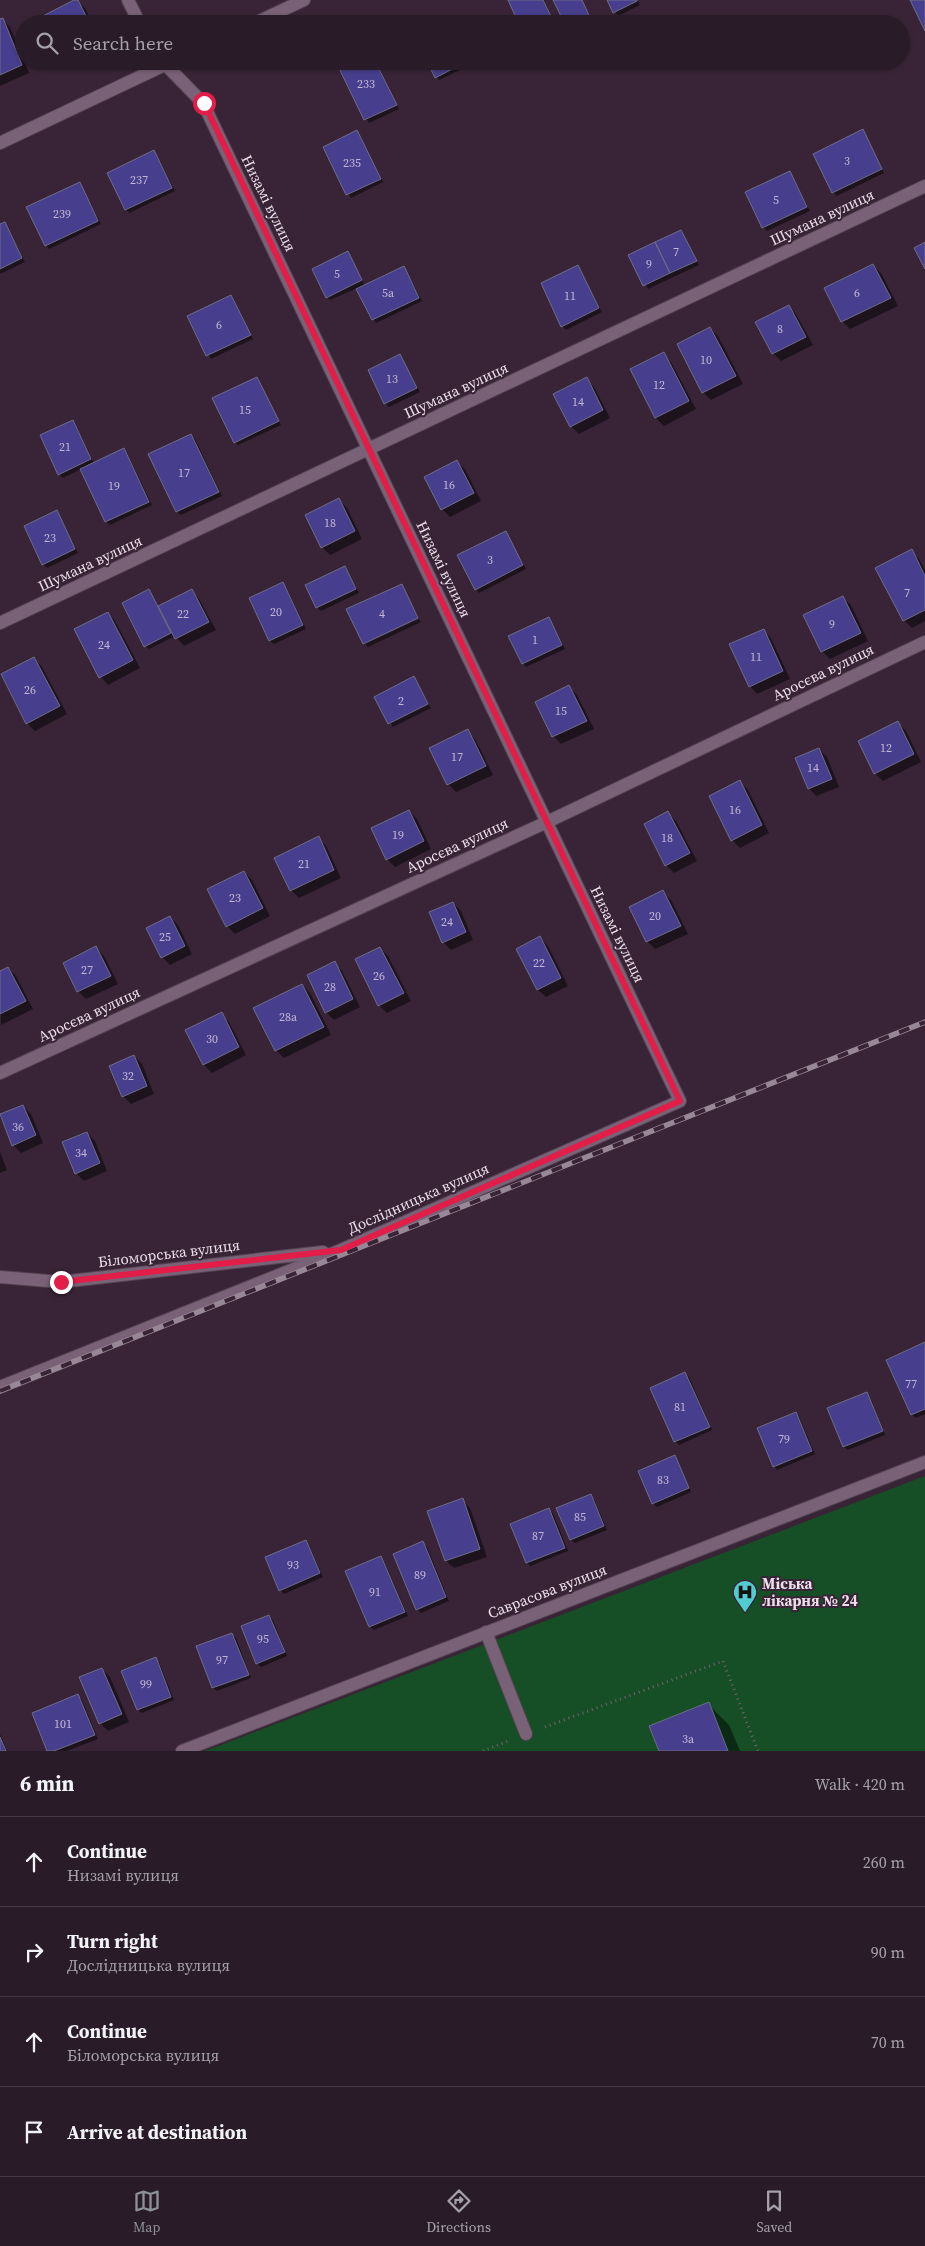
<!DOCTYPE html>
<html lang="en">
<head>
<meta charset="utf-8">
<style>
	body { margin:0; font-family:"Source Serif 4",serif; background:#322430; color:#f1f3f6 }
	.stop { position:absolute; width:15px; height:15px; margin:-11px; border:4px solid #e11d48; border-radius:50%; background:#fff }
	.stop.end { background:#e11d48; border-color:#fff; box-shadow:0 1px 5px #0008 }
	.list { margin:0; padding:0; list-style:none }
	h2 { display:flex; justify-content:space-between; align-items:center; height:65px; margin:0; padding:0 20px; font-size:21px }
	h2 small { font-size:16px; font-weight:400; color:#a5a1a8 }
	.list li { display:grid; grid-template-columns:32px 1fr auto; gap:15px; align-items:center; box-sizing:border-box; height:90px; padding:0 20px; border-top:1px solid #463945 }
	.list b { display:block; font-size:19px; white-space:nowrap }
	.list p { margin:0; font-size:16px; white-space:nowrap; color:#a5a1a8 }
	.list em { font-size:16px; font-style:normal; color:#a5a1a8 }
	.icon { flex:none; width:28px; height:28px; fill:none; stroke:currentColor; stroke-width:2; stroke-linecap:round; stroke-linejoin:round }
	.map { position:relative; flex:none; width:925px; height:1751px; overflow:hidden }
	.search { position:absolute; background:#2a1b28; box-shadow:0 1px 4px #0004; left:15px; right:15px; top:15px; height:55px; display:flex; align-items:center; gap:12px; box-sizing:border-box; padding:0 18px; border-radius:28px; color:#a5a1a8; font-size:19px }
	.sheet { height:425px; background:#2a1b28 }
	nav { display:flex; justify-content:space-around; align-items:center; box-sizing:border-box; height:70px; border-top:1px solid #463945; background:#2a1b28; font-size:14px; color:#a5a1a8 }
	nav a { display:grid; justify-items:center; gap:2px }
	nav .on { color:#8c9099 }
	.map>svg:first-child { display:block }
	.green { fill:#164f25 }
	.shadow { fill:#0007 }
	.building { fill:#473f8d; stroke:#6d6d89 }
	.lines { fill:none; stroke-linecap:round; stroke-linejoin:round }
	.lane-casing { stroke:#544352; stroke-width:14 }
	.street-casing { stroke:#544352; stroke-width:14 }
	.secondary-casing { stroke:#544352; stroke-width:14 }
	.path { stroke:#726070; stroke-width:3; stroke-dasharray:1 4; stroke-linecap:butt }
	.lane { stroke:#796277; stroke-width:12 }
	.street { stroke:#796277; stroke-width:12 }
	.secondary { stroke:#796277; stroke-width:12 }
	.rail-casing { stroke:#988796; stroke-width:5.5 }
	.rail { stroke:#382436; stroke-width:4; stroke-dasharray:11; stroke-linecap:butt }
	.route { stroke:#e11d48; stroke-width:6 }
	.labels { text-anchor:middle; dominant-baseline:central; stroke-width:4; stroke-linejoin:round; paint-order:stroke }
	.number-label { font-size:12px; fill:#c3b6d3 }
	.street-label { font-size:15px; fill:#ecdeea; stroke:#382436 }
	.poi-label { font-size:15px; font-weight:bold; fill:#ecdeea; stroke:#382436; text-anchor:start }
</style>
</head>
<body>
<div class="map">
<svg width="925" height="1751" viewBox="0 0 925 1751">
	<rect width="100%" height="100%" fill="#382436"/>
	<path class="green" d="M925 1476V1751H205Z"/>
	<path class="shadow" d="M76 0 85 8 93 24H38Z
		M509 0H544L555 22 551 24H521Z
		M608 0H637L640 5 618 16Z
		M2 19 10 27 29 73 0 86V21Z
		M341 61H376L399 109 369 123 337 63Z
		M428 61H477V62L439 80Z
		M862 131 884 173 837 196 833 192Z
		M357 132 383 182 351 198 325 148Z
		M154 152 175 191 129 213 126 209Z
		M790 172 810 211 767 231 763 227Z
		M79 184 101 224 49 249 46 245Z
		M5 224 25 262 0 274V226Z
		M681 231 699 265 648 289 630 256Z
		M348 253 365 286 404 267 422 301 376 323 357 288 330 300 327 297Z
		M873 265 881 273 898 306 850 329 842 321Z
		M578 267 602 312 566 330 562 326Z
		M231 296 253 339 211 359 189 316Z
		M789 306 796 314 813 345 781 361 773 353Z
		M710 328 718 336 743 384 711 400 703 392Z
		M663 354 671 362 696 409 664 426 656 418 632 370Z
		M400 356 420 392 389 407 385 403Z
		M257 378 281 425 238 445 235 442Z
		M586 379 594 387 610 418 579 434 571 426Z
		M73 421 76 425 94 464 123 450 127 453 152 505 110 525 106 522 81 469 63 478 59 474Z
		M191 436 195 439 222 496 181 515 177 512 150 455Z
		M457 462 465 469 481 501 450 517 442 509Z
		M339 500 347 508 362 539 330 555 322 547Z
		M56 512 78 553 47 568 43 564Z
		M505 532 526 569 479 593 476 589Z
		M911 551 919 559 925 570V621L912 628 904 620Z
		M345 568 359 593 321 611 317 607Z
		M283 584 286 587 306 629 274 644 270 641 251 599Z
		M401 585 418 617 364 642Z
		M148 591 159 608 192 591 199 599 216 630 184 646 175 636 149 649 145 646Z
		M843 598 851 605 868 641 830 659 822 651Z
		M108 613 115 621 140 668 108 685 101 677Z
		M549 618 565 649 526 667 523 663Z
		M419 619 421 622 368 647 365 644Z
		M763 630 771 638 790 679 757 694 750 686Z
		M34 659 42 667 67 714 35 731 27 723Z
		M413 678 431 708 393 727 376 698Z
		M569 687 577 695 594 729 561 744 553 736 536 702Z
		M898 723 906 731 921 762 883 781 875 773Z
		M467 731 475 739 493 775 456 792 448 784Z
		M819 749 827 757 839 787 816 796 809 788Z
		M740 782 748 790 769 833 740 848 732 840Z
		M409 811 417 819 431 849 395 867 387 859Z
		M668 813 676 821 697 861 674 873 666 865Z
		M318 838 326 846 341 878 299 898 291 890Z
		M244 872 252 880 270 916 235 934 227 926Z
		M663 892 671 900 688 934 655 949 647 941 631 907Z
		M453 903 461 911 473 940 451 950 443 942Z
		M170 917 178 925 192 954 170 965 162 957Z
		M540 938 548 946 568 986 546 997 538 990 517 949Z
		M96 948 104 956 118 984 86 999 78 991 64 964Z
		M380 948 388 956 411 1001 387 1013 379 1005Z
		M334 963 342 971 360 1007 334 1020 326 1012Z
		M8 968 16 976 33 1009 1 1025 0 972Z
		M302 985 310 993 331 1035 284 1058 276 1050Z
		M221 1014 229 1022 246 1055 212 1073 204 1065 187 1031Z
		M134 1056 142 1064 154 1094 131 1104 123 1096Z
		M23 1106 31 1114 43 1143 21 1153 13 1145 0 1116Z
		M87 1133 95 1141 107 1171 84 1181 76 1173Z
		M0 1152 7 1170 0 1173Z
		M925 1344V1414L916 1418 912 1415Z
		M685 1374 689 1377 712 1430 679 1445 675 1441 652 1389Z
		M866 1394 870 1397 885 1435 848 1450 844 1447 829 1409Z
		M796 1413 799 1417 815 1454 777 1470 774 1466Z
		M675 1457 678 1461 691 1492 657 1507 653 1503Z
		M591 1495 594 1499 607 1530 575 1543 571 1540 558 1509Z
		M462 1500 470 1508 487 1557 454 1568 446 1561 429 1511Z
		M549 1510 553 1513 568 1551 530 1566 527 1562Z
		M306 1542 309 1546 323 1577 284 1594 280 1590Z
		M423 1543 427 1547 449 1601 421 1613 417 1609Z
		M380 1557 384 1561 408 1616 374 1630 370 1627 346 1572Z
		M269 1616 273 1620 287 1656 261 1667 257 1663Z
		M232 1634 236 1638 251 1678 217 1691 213 1688 198 1647Z
		M155 1659 159 1662 174 1700 142 1713 138 1710 123 1671Z
		M102 1669 110 1677 129 1722 108 1731 100 1723Z
		M78 1696 82 1700 98 1739 67 1751H49Z
		M708 1704 729 1725 740 1751H660Z
		M0 1734 7 1751H0Z"/>
	<path class="building" d="M74 0H78L90 24H37L35 20Z
		M508 0H543L552 18 540 24H519Z
		M553 0H582L593 24H565Z
		M607 0H637V1L613 13Z
		M910 0H925V31Z
		M3 18 22 65 0 75V19Z
		M455 18 458 24H444Z
		M338 61H375L397 105 364 120 336 62Z
		M427 61H468L435 78Z
		M863 129 882 169 832 193 813 154Z
		M357 130 381 179 346 195 323 147Z
		M154 150 172 188 125 210 107 173Z
		M790 171 807 207 762 228 745 192Z
		M80 182 98 221 45 246 26 207Z
		M5 222 22 258 0 269V224Z
		M681 230 697 261 670 273 655 242Z
		M655 242 670 273 643 286 628 255Z
		M925 242V269L914 248Z
		M348 251 362 280 326 298 312 269Z
		M873 264 891 298 841 322 824 288Z
		M578 265 599 308 561 327 541 283Z
		M404 266 419 298 372 320 356 289Z
		M231 295 251 335 206 356 187 316Z
		M789 305 806 337 772 354 755 322Z
		M710 327 736 376 702 393 677 344Z
		M664 352 689 401 655 418 630 369Z
		M400 354 417 388 384 404 368 370Z
		M257 377 279 421 234 443 212 398Z
		M587 377 603 410 570 427 553 394Z
		M73 420 91 459 58 475 40 435Z
		M191 434 219 492 176 512 148 454Z
		M124 448 149 502 105 522 80 469Z
		M457 460 474 493 441 510 424 477Z
		M339 498 355 531 321 548 305 515Z
		M57 510 75 549 42 565 24 526Z
		M506 531 523 565 475 590 457 555Z
		M912 549 925 576V610L903 621 875 568Z
		M345 566 356 589 316 608 305 585Z
		M283 582 303 625 269 641 249 598Z
		M402 584 418 618 363 644 346 609Z
		M149 589 171 633 144 647 122 603Z
		M192 589 209 622 175 639 158 606Z
		M843 596 861 633 821 652 803 615Z
		M108 612 133 660 99 678 74 629Z
		M549 617 562 645 522 664 508 636Z
		M764 629 783 671 749 687 729 644Z
		M34 657 60 706 26 724 1 674Z
		M414 676 428 704 388 724 374 697Z
		M569 685 587 721 552 737 535 702Z
		M898 721 914 754 874 774 858 741Z
		M468 729 486 766 447 785 429 748Z
		M819 748 832 779 808 789 795 758Z
		M740 780 762 825 731 841 709 796Z
		M409 810 424 841 386 860 371 828Z
		M668 811 690 853 665 866 644 824Z
		M319 836 334 870 290 891 274 858Z
		M244 871 263 908 226 927 207 889Z
		M663 890 681 926 646 942 629 907Z
		M453 902 466 932 442 943 429 912Z
		M170 916 185 946 161 958 146 928Z
		M540 936 561 978 537 990 516 949Z
		M96 946 111 976 77 992 63 963Z
		M380 947 404 993 378 1006 355 959Z
		M335 961 353 999 325 1013 307 975Z
		M8 967 26 1001 0 1014V971Z
		M302 984 324 1027 275 1051 253 1008Z
		M222 1012 239 1047 203 1065 185 1030Z
		M134 1055 147 1086 122 1097 109 1066Z
		M23 1105 36 1135 12 1146 0 1114Z
		M87 1132 100 1163 75 1174 62 1142Z
		M925 1342V1409L911 1415 886 1360Z
		M685 1372 710 1427 674 1442 650 1388Z
		M867 1392 883 1431 843 1447 827 1408Z
		M796 1412 812 1451 773 1467 757 1428Z
		M675 1455 689 1488 652 1504 638 1471Z
		M591 1494 604 1526 570 1540 556 1508Z
		M463 1498 480 1549 445 1561 427 1511Z
		M549 1508 565 1548 526 1563 510 1524Z
		M306 1540 320 1573 279 1591 265 1557Z
		M423 1541 446 1597 416 1610 393 1554Z
		M381 1556 405 1612 369 1627 345 1571Z
		M269 1615 285 1652 256 1664 241 1626Z
		M232 1633 249 1675 212 1688 196 1646Z
		M156 1657 171 1697 137 1710 121 1671Z
		M102 1668 122 1714 99 1724 79 1677Z
		M78 1694 95 1735 54 1751H47L32 1713Z
		M709 1702 728 1751H659L649 1726Z
		M0 1737 6 1751H0Z"/>
	<g class="lines">
		<g class="lane-casing">
			<path id="lane" d="M486 1632 526 1734"/>
		</g>
		<g class="street-casing">
			<path id="street" d="M128 0 140 24
				M0 623 925 186
				M0 1073 547 822 925 642
				M0 1277 61 1282 323 1252
				M0 1387 341 1250 680 1101 203 103 162 61
				M182 1751 925 1462"/>
		</g>
		<g class="secondary-casing">
			<path id="secondary" d="M253 24 304 0
				M0 143 173 61"/>
		</g>
		<path class="path" d="M545 1727 723 1661 758 1751
			M483 1751 508 1741"/>
		<use href="#lane" class="lane"/>
		<use href="#street" class="street"/>
		<use href="#secondary" class="secondary"/>
		<g class="rail-casing">
			<path id="rail" d="M0 1391 925 1022"/>
		</g>
		<use href="#rail" class="rail"/>
	</g>
	<g class="lines">
		<path class="route" d="M61 1282 341 1250 680 1101 204 103"/>
	</g>
	<defs>
		<g id="hospital-pin" transform="scale(1.25)"><path d="M0 17L-7.5 6A9.5 9.5 0 1 1 7.5 6Z" fill="#51ccd1" stroke="#382436"/><path d="M-5-5h3v3.5h4V-5h3V5h-3V1.5h-4V5h-3Z" fill="#111"/></g>
	</defs>
	<g fill-rule="evenodd">
		<use href="#hospital-pin" x="745" y="1592"/>
	</g>
	<g class="labels">
		<g class="number-label">
			<text x="366" y="84">233</text>
			<text x="847" y="161">3</text>
			<text x="352" y="163">235</text>
			<text x="139" y="180">237</text>
			<text x="776" y="200">5</text>
			<text x="62" y="214">239</text>
			<text x="676" y="252">7</text>
			<text x="649" y="264">9</text>
			<text x="337" y="274">5</text>
			<text x="388" y="293">5а</text>
			<text x="857" y="293">6</text>
			<text x="570" y="296">11</text>
			<text x="219" y="325">6</text>
			<text x="780" y="329">8</text>
			<text x="706" y="360">10</text>
			<text x="392" y="379">13</text>
			<text x="659" y="385">12</text>
			<text x="578" y="402">14</text>
			<text x="245" y="410">15</text>
			<text x="65" y="447">21</text>
			<text x="184" y="473">17</text>
			<text x="449" y="485">16</text>
			<text x="114" y="486">19</text>
			<text x="330" y="523">18</text>
			<text x="50" y="538">23</text>
			<text x="490" y="560">3</text>
			<text x="907" y="593">7</text>
			<text x="276" y="612">20</text>
			<text x="183" y="614">22</text>
			<text x="382" y="614">4</text>
			<text x="832" y="624">9</text>
			<text x="535" y="640">1</text>
			<text x="104" y="645">24</text>
			<text x="756" y="657">11</text>
			<text x="30" y="690">26</text>
			<text x="401" y="701">2</text>
			<text x="561" y="711">15</text>
			<text x="886" y="748">12</text>
			<text x="457" y="757">17</text>
			<text x="813" y="768">14</text>
			<text x="735" y="810">16</text>
			<text x="398" y="835">19</text>
			<text x="667" y="838">18</text>
			<text x="304" y="864">21</text>
			<text x="235" y="898">23</text>
			<text x="655" y="916">20</text>
			<text x="447" y="922">24</text>
			<text x="165" y="937">25</text>
			<text x="539" y="963">22</text>
			<text x="87" y="970">27</text>
			<text x="379" y="976">26</text>
			<text x="330" y="987">28</text>
			<text x="288" y="1017">28а</text>
			<text x="212" y="1039">30</text>
			<text x="128" y="1076">32</text>
			<text x="18" y="1127">36</text>
			<text x="81" y="1153">34</text>
			<text x="911" y="1384">77</text>
			<text x="680" y="1407">81</text>
			<text x="784" y="1439">79</text>
			<text x="663" y="1480">83</text>
			<text x="580" y="1517">85</text>
			<text x="538" y="1536">87</text>
			<text x="293" y="1565">93</text>
			<text x="420" y="1575">89</text>
			<text x="375" y="1592">91</text>
			<text x="263" y="1639">95</text>
			<text x="222" y="1660">97</text>
			<text x="146" y="1684">99</text>
			<text x="63" y="1724">101</text>
			<text x="688" y="1739">3а</text>
		</g>
		<g class="street-label">
			<text transform="translate(269 203) rotate(64)">Низамі вулиця</text>
			<text transform="translate(822 217) rotate(-25)">Шумана вулиця</text>
			<text transform="translate(456 390) rotate(-25)">Шумана вулиця</text>
			<text transform="translate(90 563) rotate(-25)">Шумана вулиця</text>
			<text transform="translate(444 569) rotate(64)">Низамі вулиця</text>
			<text transform="translate(823 672) rotate(-26)">Аросєва вулиця</text>
			<text transform="translate(457 845) rotate(-25)">Аросєва вулиця</text>
			<text transform="translate(618 934) rotate(64)">Низамі вулиця</text>
			<text transform="translate(89 1014) rotate(-25)">Аросєва вулиця</text>
			<text transform="translate(418 1198) rotate(-24)">Дослідницька вулиця</text>
			<text transform="translate(169 1253) rotate(-7)">Біломорська вулиця</text>
			<text transform="translate(547 1591) rotate(-21)">Саврасова вулиця</text>
		</g>
		<g class="poi-label">
			<text x="762" y="1583">Міська<tspan x="762" dy="17">лікарня № 24</tspan></text>
		</g>
	</g>
</svg>
<div class="stop" style="left:204px;top:103px"></div>
<div class="stop end" style="left:61px;top:1282px"></div>
<div class="search"><svg class="icon" aria-label="search" viewBox="0 0 24 24"><circle cx="10" cy="10" r="6"/><path d="M15 15l6 6"/></svg>Search here</div>
</div>
<section class="sheet">
<h2>6 min<small>Walk · 420 m</small></h2>
<ul class="list">
<li><svg class="icon" aria-label="ahead" viewBox="0 0 24 24"><path d="M12 20V5M6 11l6-6 6 6"/></svg><div><b>Continue</b><p>Низамі вулиця</p></div><em>260 m</em></li>
<li><svg class="icon" aria-label="right" viewBox="0 0 24 24"><path d="M7 20v-9h11M14 6l5 5-5 5"/></svg><div><b>Turn right</b><p>Дослідницька вулиця</p></div><em>90 m</em></li>
<li><svg class="icon" aria-label="ahead" viewBox="0 0 24 24"><path d="M12 20V5M6 11l6-6 6 6"/></svg><div><b>Continue</b><p>Біломорська вулиця</p></div><em>70 m</em></li>
<li><svg class="icon" aria-label="arrive" viewBox="0 0 24 24"><path d="M6 21V4h12l-3 4 3 4H6"/></svg><div><b>Arrive at destination</b></div></li>
</ul>
</section>
<nav>
<a class="on"><svg class="icon" aria-label="map" viewBox="0 0 24 24"><path d="M3 6l6-2 6 2 6-2v14l-6 2-6-2-6 2zM9 4v14M15 6v14"/></svg>Map</a>
<a><svg class="icon" aria-label="directions" viewBox="0 0 24 24"><path d="M12 3l9 9-9 9-9-9zM9 14v-3h6M13 9l2 2-2 2"/></svg>Directions</a>
<a><svg class="icon" aria-label="saved" viewBox="0 0 24 24"><path d="M7 4h10v16l-5-4-5 4z"/></svg>Saved</a>
</nav>
</body>
</html>
